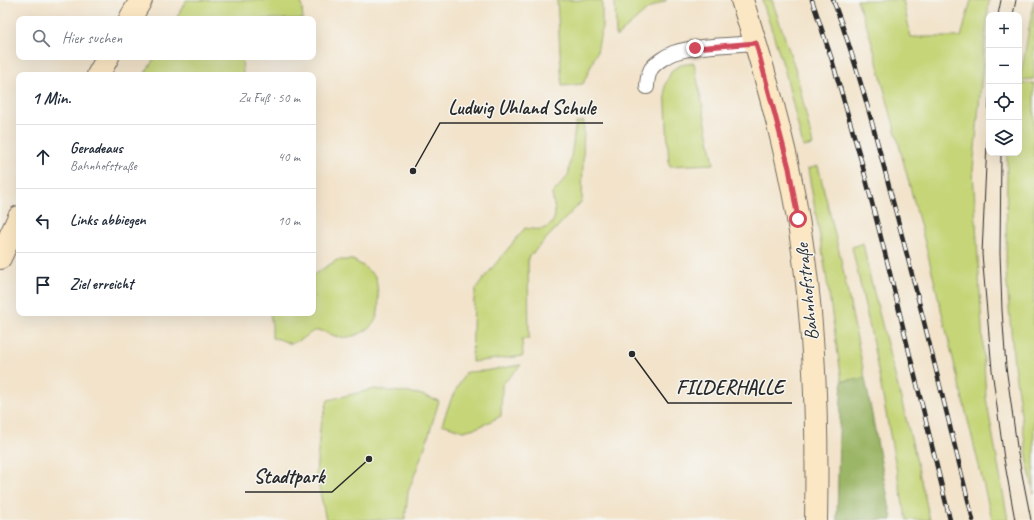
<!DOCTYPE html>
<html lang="de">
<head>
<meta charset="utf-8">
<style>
	body { margin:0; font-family:Caveat,sans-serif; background:#f2f2f3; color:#1f2937 }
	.controls { position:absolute; right:12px; top:12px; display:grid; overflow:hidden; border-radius:8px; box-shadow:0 4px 16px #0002 }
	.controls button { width:36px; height:36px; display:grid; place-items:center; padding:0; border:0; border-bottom:1px solid #e0e1e3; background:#fff; color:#1f2937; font:20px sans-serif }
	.stop { position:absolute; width:12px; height:12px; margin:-9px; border:3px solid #d1495b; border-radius:50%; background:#fff }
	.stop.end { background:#d1495b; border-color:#fff; box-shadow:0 1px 4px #0008 }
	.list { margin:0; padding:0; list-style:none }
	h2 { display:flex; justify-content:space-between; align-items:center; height:52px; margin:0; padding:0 16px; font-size:17px }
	h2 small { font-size:13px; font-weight:400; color:#747a83 }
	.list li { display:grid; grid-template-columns:26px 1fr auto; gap:12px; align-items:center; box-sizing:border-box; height:64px; padding:0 16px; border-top:1px solid #e0e1e3 }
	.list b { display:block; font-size:15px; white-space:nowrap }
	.list p { margin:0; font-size:13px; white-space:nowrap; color:#747a83 }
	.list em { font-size:13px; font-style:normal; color:#747a83 }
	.icon { flex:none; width:22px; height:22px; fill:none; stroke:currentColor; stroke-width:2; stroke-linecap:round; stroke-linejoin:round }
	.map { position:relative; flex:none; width:1034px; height:520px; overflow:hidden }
	.search { position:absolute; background:#fff; box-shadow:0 4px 16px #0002; left:16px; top:16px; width:300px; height:44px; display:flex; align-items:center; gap:10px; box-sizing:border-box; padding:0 14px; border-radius:8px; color:#747a83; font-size:15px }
	.panel { position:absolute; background:#fff; box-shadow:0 4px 16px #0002; left:16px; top:72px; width:300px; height:244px; border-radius:8px }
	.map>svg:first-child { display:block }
	.green { fill:#c5d577; stroke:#788051 }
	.forest { fill:#9cb668; stroke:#64704a }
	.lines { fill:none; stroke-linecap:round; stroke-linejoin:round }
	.lane-casing { stroke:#716b63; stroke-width:16 }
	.secondary-casing { stroke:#716b63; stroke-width:24 }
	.lane { stroke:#fff; stroke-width:14 }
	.secondary { stroke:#fbe7c3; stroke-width:22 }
	.tram { stroke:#2b2b2b; stroke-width:1 }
	.rail-casing { stroke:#2b2b2b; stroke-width:4.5 }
	.rail { stroke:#f6f6f2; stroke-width:3; stroke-dasharray:9; stroke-linecap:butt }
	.route { stroke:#d1495b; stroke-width:5 }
	.labels { text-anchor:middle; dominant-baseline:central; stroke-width:3; stroke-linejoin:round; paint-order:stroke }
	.street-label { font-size:19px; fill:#2b2b2b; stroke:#f6f6f2 }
	.leader { fill:none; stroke:#2b2b2b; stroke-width:1.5 }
	.callout-dot { fill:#2b2b2b; stroke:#f6f6f2; stroke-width:1.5 }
	.callout-label { font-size:20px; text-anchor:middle; font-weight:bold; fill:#2b2b2b; stroke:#f6f6f2; stroke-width:3; stroke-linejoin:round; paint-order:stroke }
</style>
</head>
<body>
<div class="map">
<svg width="1034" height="520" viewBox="0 0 1034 520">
	<rect width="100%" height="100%" fill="#f6f6f2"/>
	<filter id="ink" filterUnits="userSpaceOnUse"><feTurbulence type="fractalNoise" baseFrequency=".025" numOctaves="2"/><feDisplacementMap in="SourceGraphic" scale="8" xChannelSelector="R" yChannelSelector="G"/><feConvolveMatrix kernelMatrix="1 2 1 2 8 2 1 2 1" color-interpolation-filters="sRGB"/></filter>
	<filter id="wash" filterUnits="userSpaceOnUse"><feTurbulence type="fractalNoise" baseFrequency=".012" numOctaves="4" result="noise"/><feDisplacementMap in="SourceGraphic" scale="16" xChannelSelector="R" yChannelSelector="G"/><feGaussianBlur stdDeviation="0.9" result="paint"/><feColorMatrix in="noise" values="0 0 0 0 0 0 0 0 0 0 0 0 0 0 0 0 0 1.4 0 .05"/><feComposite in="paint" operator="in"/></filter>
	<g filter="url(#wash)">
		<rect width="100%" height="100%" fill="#f2e3ca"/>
		<path class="green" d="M186 0H301L303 19H176Z
			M557 0H602V27L597 52 583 84 562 86Z
			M615 0H667L648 9 616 37Z
			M762 0H772L796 71 813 145 803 147 785 71Z
			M857 0H903L911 37H961L971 0H989L973 170 986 398 1008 520H992L925 243 870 36Z
			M1034 0V79L1020 80Z
			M155 57H242L243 75H144Z
			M694 63 714 164 669 166 665 85 672 70 681 65Z
			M1034 83V493L1029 470 1014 365 1006 273 1007 153H1019V84Z
			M584 121 582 201 528 258 529 339H522L523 356 472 362 474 299 476 289 484 278 525 228C540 231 555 230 555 211 554 205 553 200 552 194L568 176 576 123Z
			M818 166 840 255 865 378 842 381 824 261 808 169Z
			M863 243 870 277 915 454 930 520H907L902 499 871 333 852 247Z
			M337 260H353L363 266 376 277C378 297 385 321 363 332 355 336 348 338 339 337 331 336 324 329 315 331 312 331 308 335 305 337 300 340 295 342 291 344L279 339 272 338V326L270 313H313V275Z
			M521 365 502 385 501 416 479 427 463 431 442 424 452 397 466 372 484 371Z
			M374 389 419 394 439 401 426 444 408 492 405 520H326L316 473 320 428 328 400Z"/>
		<path class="forest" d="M865 378 892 520H837L839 434 842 381Z"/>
	</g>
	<g filter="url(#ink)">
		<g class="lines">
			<g class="lane-casing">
				<path id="lane" d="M647 87C647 81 648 75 651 69 655 63 666 56 673 53 697 45 731 45 756 43"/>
			</g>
			<g class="secondary-casing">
				<path id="secondary" d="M742 0C765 72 786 145 798 219 815 318 818 419 816 520
					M130 19 141 0
					M98 75 108 57
					M0 258 19 217"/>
			</g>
			<use href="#lane" class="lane"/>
			<use href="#secondary" class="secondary"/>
			<path class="tram" d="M998 15 1001 0
				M1013 15 1016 0
				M989 98 982 254 992 370 1004 459 1015 520
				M1001 153 1000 253 1002 310 1006 367 1018 454 1031 520"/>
			<g class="rail-casing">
				<path id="rail" d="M812 0 832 60 861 160 888 265 950 520
					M833 0C857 63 874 129 891 194 920 302 946 411 973 520"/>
			</g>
			<use href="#rail" class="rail"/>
		</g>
	</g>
	<g class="lines" filter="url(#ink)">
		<path class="route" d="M695 48 756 43 789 168 798 219"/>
	</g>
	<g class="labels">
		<g class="street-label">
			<text transform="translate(807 292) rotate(-96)">Bahnhofstraße</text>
		</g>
	</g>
	<path class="leader" d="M413 171L440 123H603M632 354L668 403H792M369 459L332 492H245"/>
	<g class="callout-dot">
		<circle cx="413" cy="171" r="4"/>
		<circle cx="632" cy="354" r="4"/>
		<circle cx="369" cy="459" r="4"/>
	</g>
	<g class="callout-label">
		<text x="522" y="114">Ludwig Uhland Schule</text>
		<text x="730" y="394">FILDERHALLE</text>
		<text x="289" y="483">Stadtpark</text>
	</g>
</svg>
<div class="controls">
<button>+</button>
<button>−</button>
<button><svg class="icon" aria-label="locate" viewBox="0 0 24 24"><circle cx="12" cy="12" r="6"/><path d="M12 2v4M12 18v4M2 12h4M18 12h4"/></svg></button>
<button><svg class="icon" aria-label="layers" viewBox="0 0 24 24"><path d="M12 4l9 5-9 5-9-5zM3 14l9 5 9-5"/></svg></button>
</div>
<div class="stop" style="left:798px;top:219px"></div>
<div class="stop end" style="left:695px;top:48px"></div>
<div class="search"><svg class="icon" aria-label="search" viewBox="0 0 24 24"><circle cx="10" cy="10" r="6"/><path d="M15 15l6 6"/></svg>Hier suchen</div>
<section class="panel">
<h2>1 Min.<small>Zu Fuß · 50 m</small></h2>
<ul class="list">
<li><svg class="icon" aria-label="ahead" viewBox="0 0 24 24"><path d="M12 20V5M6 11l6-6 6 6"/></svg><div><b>Geradeaus</b><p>Bahnhofstraße</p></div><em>40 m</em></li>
<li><svg class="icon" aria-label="left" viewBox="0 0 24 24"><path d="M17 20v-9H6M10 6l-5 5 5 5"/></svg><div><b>Links abbiegen</b></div><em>10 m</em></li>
<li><svg class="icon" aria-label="arrive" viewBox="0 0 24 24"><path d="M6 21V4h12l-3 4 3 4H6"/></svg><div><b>Ziel erreicht</b></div></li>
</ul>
</section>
</div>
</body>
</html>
